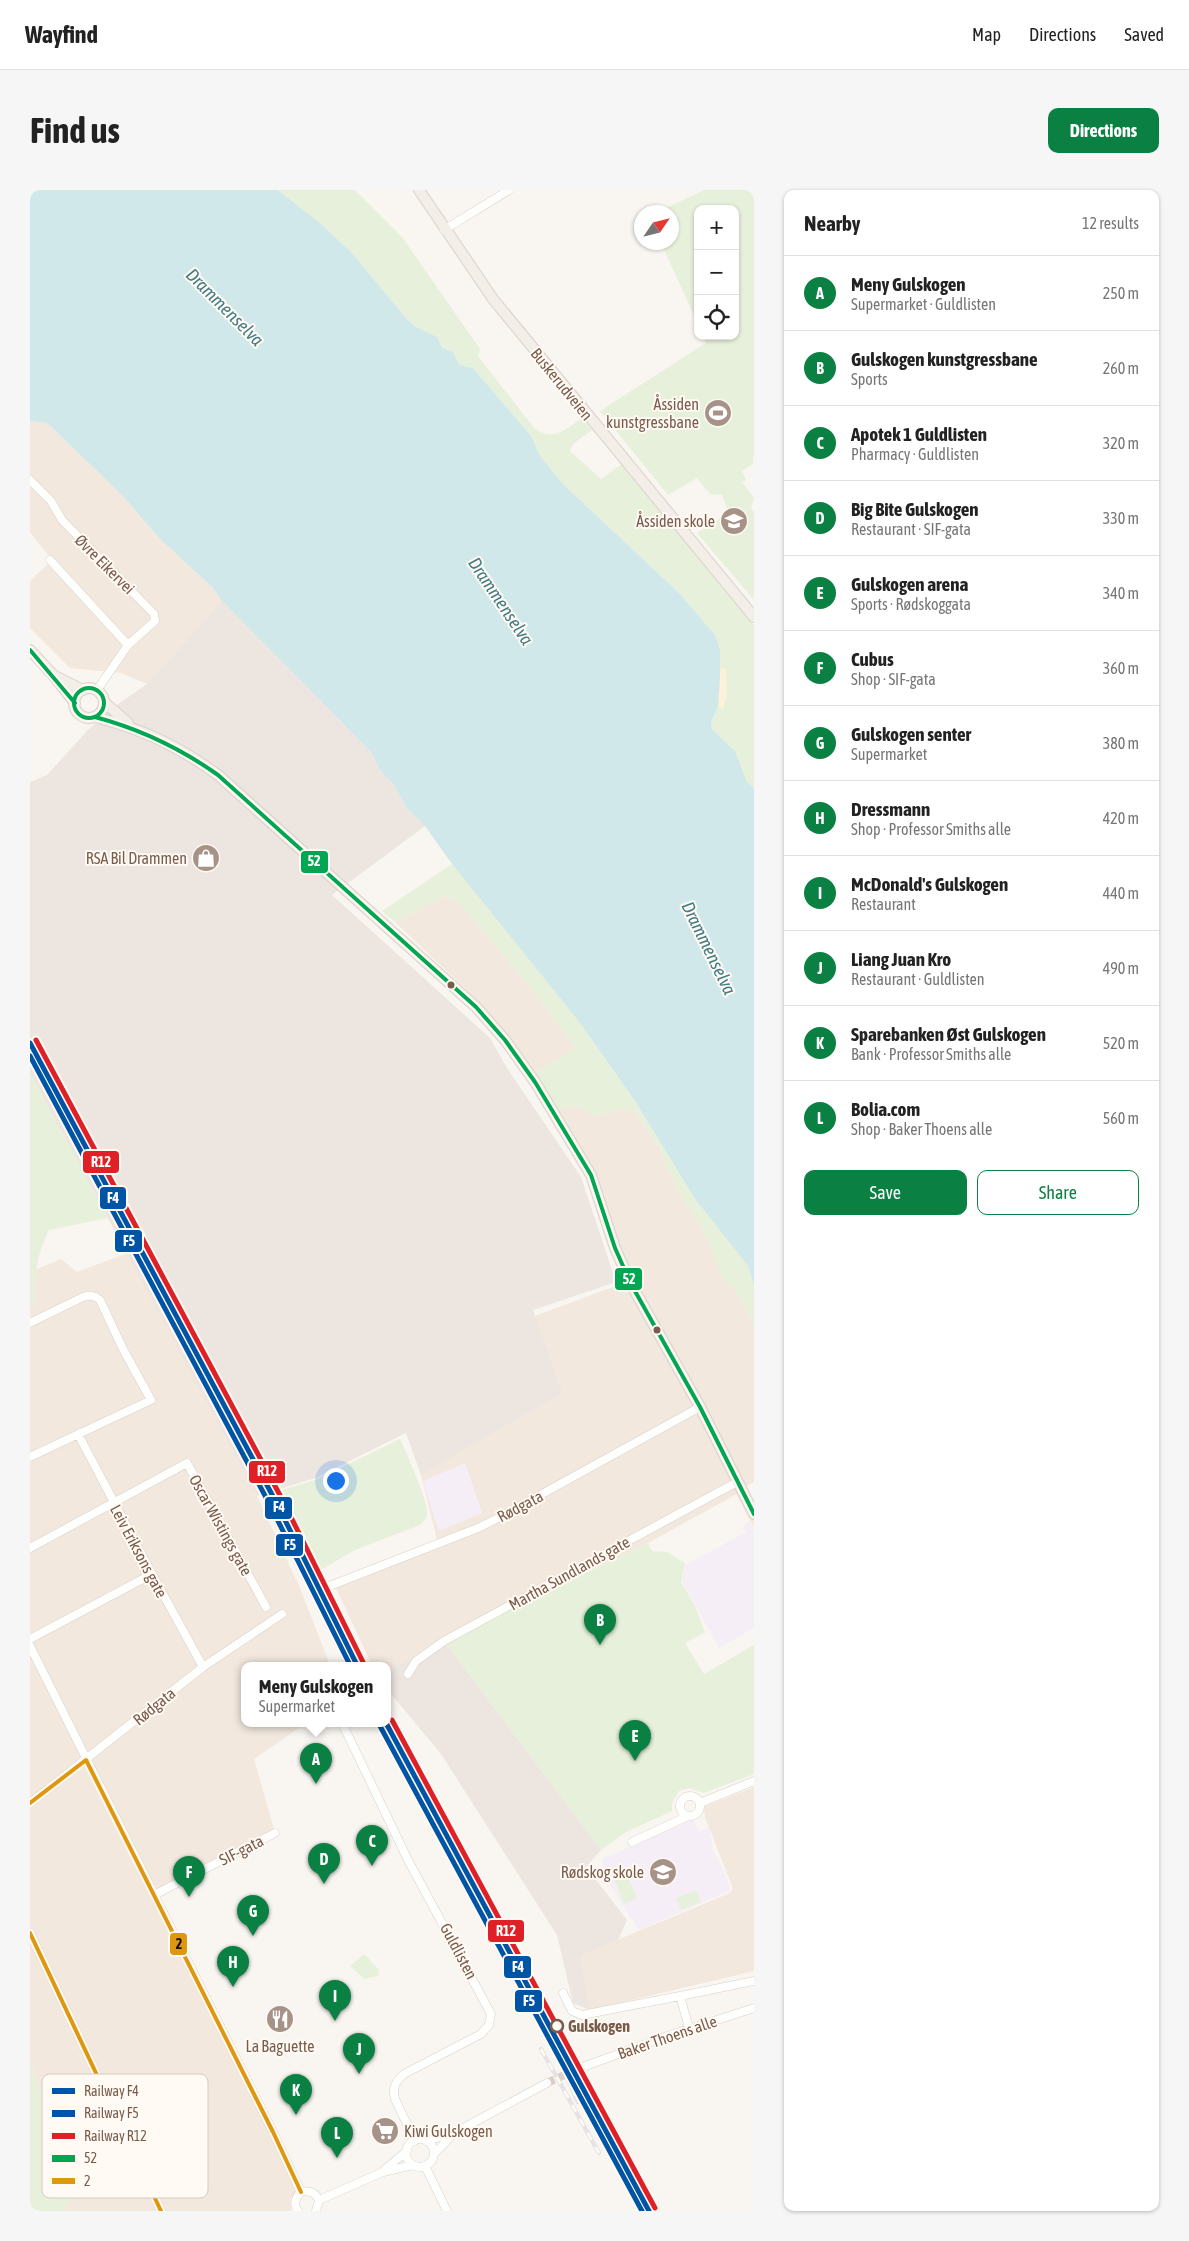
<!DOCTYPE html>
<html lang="en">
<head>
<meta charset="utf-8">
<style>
	body { margin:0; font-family:"Asap Condensed",sans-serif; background:#f6f6f6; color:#222 }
	.controls { position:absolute; right:15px; top:15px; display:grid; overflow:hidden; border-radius:10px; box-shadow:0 1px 4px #0004 }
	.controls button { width:45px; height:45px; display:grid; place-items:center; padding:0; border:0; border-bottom:1px solid #e0e0e0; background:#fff; color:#222; font:25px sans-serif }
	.compass { position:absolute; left:604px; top:15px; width:45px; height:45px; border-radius:50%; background:#fff; box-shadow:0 1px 4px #0004; rotate:55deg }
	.you { position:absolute; left:305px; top:1290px; width:18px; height:18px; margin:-12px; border:4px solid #fff; border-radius:50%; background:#1a73e8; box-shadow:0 0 0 8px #1a73e833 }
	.badge { display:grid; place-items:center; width:32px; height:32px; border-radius:50%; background:#0b8043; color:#fff; font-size:16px; font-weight:700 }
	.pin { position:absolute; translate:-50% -41px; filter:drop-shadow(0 1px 2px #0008) }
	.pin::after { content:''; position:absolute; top:26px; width:18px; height:15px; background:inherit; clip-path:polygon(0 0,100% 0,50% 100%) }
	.popup { position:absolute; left:211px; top:1472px; width:150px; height:65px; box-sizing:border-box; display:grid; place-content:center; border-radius:10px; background:#fff; filter:drop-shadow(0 1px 4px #0005); font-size:16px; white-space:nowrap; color:#767676 }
	.popup b { font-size:19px; color:#222 }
	.popup::after { content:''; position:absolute; left:50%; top:100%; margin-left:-10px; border:10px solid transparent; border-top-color:#fff }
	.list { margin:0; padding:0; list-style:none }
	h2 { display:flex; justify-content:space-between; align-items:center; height:65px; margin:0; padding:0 20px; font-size:21px }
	h2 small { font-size:16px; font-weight:400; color:#767676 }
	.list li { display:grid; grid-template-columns:32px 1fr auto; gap:15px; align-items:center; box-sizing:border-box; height:75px; padding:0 20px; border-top:1px solid #e0e0e0 }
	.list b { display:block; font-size:19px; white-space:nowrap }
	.list p { margin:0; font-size:16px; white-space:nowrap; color:#767676 }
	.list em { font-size:16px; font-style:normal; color:#767676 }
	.actions { display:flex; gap:10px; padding:15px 20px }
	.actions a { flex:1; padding:11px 0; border:1px solid #0b8043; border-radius:10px; text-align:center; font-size:18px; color:#0b8043 }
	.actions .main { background:#0b8043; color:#fff }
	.icon { flex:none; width:28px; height:28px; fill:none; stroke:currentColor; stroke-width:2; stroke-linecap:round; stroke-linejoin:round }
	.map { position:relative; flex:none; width:724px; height:2021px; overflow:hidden; border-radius:10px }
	header { display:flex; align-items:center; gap:30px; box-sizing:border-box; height:70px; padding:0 25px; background:#fff; border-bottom:1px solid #e0e0e0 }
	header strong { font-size:24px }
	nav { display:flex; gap:28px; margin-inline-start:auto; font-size:18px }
	.intro { display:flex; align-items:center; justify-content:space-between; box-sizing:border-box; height:120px; padding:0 30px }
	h1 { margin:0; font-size:35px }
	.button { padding:12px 22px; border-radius:10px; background:#0b8043; color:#fff; font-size:18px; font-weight:700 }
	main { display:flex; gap:30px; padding:0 30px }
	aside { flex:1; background:#fff; border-radius:10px; box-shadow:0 1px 4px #0004 }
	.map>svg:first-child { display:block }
	.residential { fill:#f2e8de }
	.industrial { fill:#ede5e0 }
	.education { fill:#f6eef6 }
	.green { fill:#e7f0db }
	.sand { fill:#fbf2d9 }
	.water { fill:#d0e8ea }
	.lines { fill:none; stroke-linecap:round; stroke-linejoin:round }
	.minor-tunnel { stroke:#d9cfc7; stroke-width:8; stroke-dasharray:8 4; stroke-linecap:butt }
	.minor-casing { stroke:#d7d1cb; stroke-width:9 }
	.major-casing { stroke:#dad1cc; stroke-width:12 }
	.minor { stroke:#fefefd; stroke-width:8 }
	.major { stroke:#f3eee8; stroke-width:10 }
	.rail-casing { stroke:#e6e3e7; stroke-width:4.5 }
	.rail { stroke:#fffaf3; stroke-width:2.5; stroke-dasharray:8; stroke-linecap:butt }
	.bus-1-casing { stroke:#fffaf3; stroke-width:8 }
	.bus-2-casing { stroke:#fffaf3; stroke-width:8 }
	.bus-1 { stroke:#00a651; stroke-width:4 }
	.bus-2 { stroke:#de970f; stroke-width:4 }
	.rail-1-casing { stroke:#fffaf3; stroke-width:9 }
	.rail-2-casing { stroke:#fffaf3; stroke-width:9 }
	.rail-3-casing { stroke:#fffaf3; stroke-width:9 }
	.rail-1 { stroke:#0054a6; stroke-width:5 }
	.rail-2 { stroke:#0054a6; stroke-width:5 }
	.rail-3 { stroke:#df2027; stroke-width:5 }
	.bus-dot { fill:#7a5c4d; stroke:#fffaf3; stroke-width:2 }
	.stop-dot { fill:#fffaf3; stroke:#7a5c4d; stroke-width:2.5 }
	.labels { text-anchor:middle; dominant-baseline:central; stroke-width:4; stroke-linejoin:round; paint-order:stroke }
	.street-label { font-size:16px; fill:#7a5c4d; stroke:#fffaf3 }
	.poi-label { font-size:16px; fill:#7a5c4d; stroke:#fffaf3; text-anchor:end }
	.stop-label { font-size:16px; font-weight:bold; fill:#7a5c4d; stroke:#fffaf3; text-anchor:start }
	.water-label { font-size:18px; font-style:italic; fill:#437c86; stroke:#fffaf3 }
	.key { fill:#fffaf3; stroke:#d7cbc1; stroke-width:1 }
	.key-label { font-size:14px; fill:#7a5c4d }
	.line-badge { stroke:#fffaf3; stroke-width:2 }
	.badge-label { font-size:14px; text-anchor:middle; font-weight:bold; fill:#fff }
	.pale-badge-label { font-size:14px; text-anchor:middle; font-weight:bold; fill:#111 }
</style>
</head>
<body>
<header>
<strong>Wayfind</strong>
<nav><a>Map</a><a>Directions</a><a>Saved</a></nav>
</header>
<div class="intro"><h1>Find us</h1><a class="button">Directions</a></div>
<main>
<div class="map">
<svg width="724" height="2021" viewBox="0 0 724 2021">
	<rect width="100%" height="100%" fill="#f9f5f0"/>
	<path class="residential" d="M0 231 17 233 91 304 131 350 183 398 192 411 117 494 91 483 40 478 0 438V391L22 370 0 342Z
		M415 706 425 711 436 721 513 813 545 858 505 884 483 852 448 811 365 732Z
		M551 916 563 926 593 919 606 923 630 958 637 978 652 1006 675 1043 693 1089 705 1100 715 1116 724 1137V1292L715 1297 724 1316V1338L707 1304 618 1353 414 1451 357 1481V1475H342L304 1394 408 1354 391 1285 533 1203 505 1126 599 1091 586 1060 565 981 527 919Z
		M98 1063 227 1306 270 1398 300 1475H215V1533H276L224 1569 245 1643 124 1705 271 2002 260 2008 261 2021H34L45 2002 0 1870V1116L6 1112 5 1080 31 1069 47 1082Z
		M724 1597V1781L560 1820 551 1765 700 1703 703 1699 675 1627 674 1617Z"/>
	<path class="industrial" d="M192 411 341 562 349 579 364 595 376 617 395 636 302 705 460 848 477 878 551 987 586 1092 503 1120 533 1203 391 1285 376 1243 285 1288 227 1306 0 883V592L17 585 58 540 91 512 117 494Z
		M414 1451 571 1660 556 1677 597 1730 588 1750 551 1765 560 1820 543 1813 527 1745 411 1564 357 1499V1481Z"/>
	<path class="education" d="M435 1273 452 1323 412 1340 408 1339 393 1291Z
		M719 1331 724 1340V1438L689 1458 652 1391 655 1375 716 1342 713 1336Z
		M663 1629 669 1642 679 1637 683 1660 693 1679 700 1698 699 1701 609 1740 573 1685 572 1669Z"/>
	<path class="green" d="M248 0H325L372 47 450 159 448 166 504 238C523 252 535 240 552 228L562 240 543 254 540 261 571 289 592 274 669 364 724 435V598L717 592 705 561 682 539 681 532 688 517 690 488V459L685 445 651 405 533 294 510 266 501 246 443 178 429 175 423 162 412 158 407 147 384 136 375 127 322 63 291 34Z
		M674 0H724V263L723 274 712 281 716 290 712 292 724 308 721 318 724 322V410L667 343 699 323 692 305 680 304 667 288 638 305 570 221 676 153 673 146H705V19H668V134L631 53 642 52V22H628Z
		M422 674 550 833 605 911 665 1009 718 1076 724 1095V1137L715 1116 705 1100 693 1090 675 1043 652 1006 637 978 630 958 606 923 592 919 563 926 551 916 527 919 505 884 545 858 513 813 436 721 425 711 415 706 365 732 352 721Z
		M0 883 78 1028 19 1040C6 1066 5 1083 6 1112L0 1116Z
		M370 1249C376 1262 399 1313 397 1325 396 1329 393 1332 390 1335L325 1360 287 1382 245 1302 288 1289Z
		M618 1353 622 1361 637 1362 655 1373 651 1392 665 1416 675 1442 655 1453 674 1484 724 1455V1584L674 1603 659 1598 649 1601 642 1613V1621L596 1642 571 1660 414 1451Z
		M596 1682 607 1708 594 1714 584 1688Z
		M666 1700 671 1712 651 1720 646 1708Z
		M334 1764 349 1780 348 1786 334 1789 320 1776Z
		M0 1870 45 2002 34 2021H0Z"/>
	<path class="sand" d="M690 478 696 479 697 506 693 519 688 517Z"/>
	<path class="water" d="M0 0H248L291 34 322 63 375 127 384 136 407 147 412 158 423 162 429 175 443 178 501 246 510 266 533 294 651 405 685 445 690 459V488L688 517 681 532 682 539 705 561 717 592 724 598V1095L718 1076 665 1009 605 911 550 833 422 674 395 636 376 617 364 595 349 579 341 562 192 411 183 398 131 350 91 304 17 233 0 231Z"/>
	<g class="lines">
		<path class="minor-tunnel" d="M517 1893 550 1878"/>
		<g class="minor-casing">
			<path id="minor" d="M414 40 479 0
				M0 290 21 311 32 330 124 424 125 431 98 455
				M20 370 98 455 67 500
				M0 1133 53 1107C60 1105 64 1105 70 1110L93 1159 121 1210 0 1267
				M48 1244 122 1384 173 1477
				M0 1358 157 1273 236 1417
				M302 1395 448 1338 472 1326 670 1217
				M0 1449 122 1384
				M0 1456 243 1942 271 2002
				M378 1484 386 1471 414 1451 707 1292
				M312 1533 378 1670 461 1824 459 1835 451 1844 374 1884C365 1892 362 1898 365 1909L385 1951
				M650 1616a10 10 0 1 1 20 0a10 10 0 1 1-20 0Z
				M0 1613 173 1477 252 1424
				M670 1613 724 1591
				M602 1652 658 1626
				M124 1705 245 1643
				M0 1743 131 2021
				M533 1803 542 1821 552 1825 650 1806 659 1838
				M650 1806 724 1791
				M550 1878 643 1844 724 1818
				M376 1963a14 14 0 1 1 28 0a14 14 0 1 1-28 0Z
				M396 1951 424 1943 517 1893
				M404 1964 424 1943
				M395 1976 417 2021
				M354 1980 377 1961
				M289 2010 353 1982 383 1975
				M268 2021C263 2014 265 2008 271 2002 279 2000 285 2002 289 2010L286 2021"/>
		</g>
		<g class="major-casing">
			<path id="major" d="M389 0 463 109 724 427
				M0 460 23 485 45 513
				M23 485 53 500
				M44 513a15 15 0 1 1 30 0a15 15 0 1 1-30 0Z
				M74 512 98 533
				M65 527C113 539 148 556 188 585L446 817 475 850 505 892 561 985 585 1058 601 1094 670 1217 724 1324"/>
		</g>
		<use href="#minor" class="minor"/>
		<use href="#major" class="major"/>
		<g class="rail-casing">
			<path id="rail" d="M523 1854 548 1912
				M511 1859 569 1963"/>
		</g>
		<use href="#rail" class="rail"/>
		<g class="bus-1-casing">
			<path id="bus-1" d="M0 460 45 513
				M44 513a15 15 0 1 1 30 0a15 15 0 1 1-30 0Z
				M65 527C110 539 150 558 188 585L446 817 475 850 505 892 561 985 585 1058 601 1094 670 1217 724 1324"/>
		</g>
		<g class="bus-2-casing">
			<path id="bus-2" d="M0 1613 56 1570 243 1942 271 2002
				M0 1743 131 2021"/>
		</g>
		<use href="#bus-1" class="bus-1"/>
		<use href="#bus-2" class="bus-2"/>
		<g class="rail-1-casing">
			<path id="rail-1" d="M0 853 246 1312 327 1475
				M356 1533 619 2021"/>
		</g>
		<g class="rail-2-casing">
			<path id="rail-2" d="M0 866 240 1315 320 1475
				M350 1536 612 2021"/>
		</g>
		<g class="rail-3-casing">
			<path id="rail-3" d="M6 850 252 1309 333 1472
				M362 1530 625 2018"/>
		</g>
		<use href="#rail-1" class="rail-1"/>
		<use href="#rail-2" class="rail-2"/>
		<use href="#rail-3" class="rail-3"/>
	</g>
	<defs>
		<g id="stadium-disc" transform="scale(1.4375)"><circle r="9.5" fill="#a69286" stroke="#fffaf3"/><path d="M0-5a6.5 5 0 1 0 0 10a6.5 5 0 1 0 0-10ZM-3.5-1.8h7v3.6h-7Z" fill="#fff"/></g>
		<g id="school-disc" transform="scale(1.4375)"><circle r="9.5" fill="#a69286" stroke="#fffaf3"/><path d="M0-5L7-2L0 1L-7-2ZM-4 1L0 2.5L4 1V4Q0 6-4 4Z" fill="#fff"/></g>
		<g id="shop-disc" transform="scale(1.4375)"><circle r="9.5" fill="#a69286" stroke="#fffaf3"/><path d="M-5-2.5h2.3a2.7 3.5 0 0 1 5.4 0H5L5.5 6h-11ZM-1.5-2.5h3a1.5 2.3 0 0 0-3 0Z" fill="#fff"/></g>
		<g id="restaurant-disc" transform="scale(1.4375)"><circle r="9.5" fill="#a69286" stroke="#fffaf3"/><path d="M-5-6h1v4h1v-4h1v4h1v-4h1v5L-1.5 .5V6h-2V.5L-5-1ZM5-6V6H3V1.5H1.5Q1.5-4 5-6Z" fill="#fff"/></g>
		<g id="supermarket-disc" transform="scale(1.4375)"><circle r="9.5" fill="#a69286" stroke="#fffaf3"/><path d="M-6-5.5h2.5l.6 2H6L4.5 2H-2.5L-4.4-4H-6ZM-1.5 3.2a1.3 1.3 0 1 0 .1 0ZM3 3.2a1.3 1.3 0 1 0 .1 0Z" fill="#fff"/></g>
	</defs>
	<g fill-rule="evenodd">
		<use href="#stadium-disc" x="688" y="223"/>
		<use href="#school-disc" x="704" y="331"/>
		<use href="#shop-disc" x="176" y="668"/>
		<use href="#school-disc" x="633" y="1682"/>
		<use href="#restaurant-disc" x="250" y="1829"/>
		<use href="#supermarket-disc" x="355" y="1941"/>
	</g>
	<g class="bus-dot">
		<circle cx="421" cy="795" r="4.5"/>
		<circle cx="627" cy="1140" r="4.5"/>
	</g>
	<circle class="stop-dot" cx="527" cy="1836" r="6"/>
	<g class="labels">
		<g class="street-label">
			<text transform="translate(532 194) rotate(51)">Buskerudveien</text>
			<text transform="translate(75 374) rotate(45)">Øvre Eikervei</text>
			<text transform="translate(490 1316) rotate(-28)">Rødgata</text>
			<text transform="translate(191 1335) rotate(61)">Oscar Wistings gate</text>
			<text transform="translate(109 1361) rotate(62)">Leiv Eriksons gate</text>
			<text transform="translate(539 1383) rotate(-29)">Martha Sundlands gate</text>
			<text transform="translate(124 1516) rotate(-39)">Rødgata</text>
			<text transform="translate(211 1660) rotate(-27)">SIF-gata</text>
			<text transform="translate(429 1761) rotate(62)">Guldlisten</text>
			<text transform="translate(637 1847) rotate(-19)">Baker Thoens alle</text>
		</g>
		<g class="poi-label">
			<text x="669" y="214">Åssiden<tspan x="669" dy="18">kunstgressbane</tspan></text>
			<text x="685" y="331">Åssiden skole</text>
			<text x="157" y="668">RSA Bil Drammen</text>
			<text x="614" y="1682">Rødskog skole</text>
			<text x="250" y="1856" text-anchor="middle">La Baguette</text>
			<text x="374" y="1941" text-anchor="start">Kiwi Gulskogen</text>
		</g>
		<g class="stop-label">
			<text x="538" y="1836">Gulskogen</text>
		</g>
		<g class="water-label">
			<text transform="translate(195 117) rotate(45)">Drammenselva</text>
			<text transform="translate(471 411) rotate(56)">Drammenselva</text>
			<text transform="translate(679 758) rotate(64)">Drammenselva</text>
		</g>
	</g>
	<rect x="12" y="1884" width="166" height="124" rx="8" class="key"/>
	<rect x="22" y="1898" width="23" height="6" fill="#0054a6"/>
	<rect x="22" y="1920" width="23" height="7" fill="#0054a6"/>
	<rect x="22" y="1943" width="23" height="6" fill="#df2027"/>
	<rect x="22" y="1965" width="23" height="7" fill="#00a651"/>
	<rect x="22" y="1988" width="23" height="6" fill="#de970f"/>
	<g class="key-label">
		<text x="54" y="1906">Railway F4</text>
		<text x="54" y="1928">Railway F5</text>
		<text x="54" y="1951">Railway R12</text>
		<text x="54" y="1973">52</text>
		<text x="54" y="1996">2</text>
	</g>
	<g class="line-badge">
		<rect x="270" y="660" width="29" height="24" rx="5" fill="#00a651"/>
		<rect x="52" y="960" width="38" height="24" rx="5" fill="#df2027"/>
		<rect x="69" y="996" width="28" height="24" rx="5" fill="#0054a6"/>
		<rect x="84" y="1039" width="29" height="24" rx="5" fill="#0054a6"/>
		<rect x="584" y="1077" width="29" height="24" rx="5" fill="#00a651"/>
		<rect x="218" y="1270" width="38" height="24" rx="5" fill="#df2027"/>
		<rect x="234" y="1306" width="29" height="24" rx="5" fill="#0054a6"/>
		<rect x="245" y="1343" width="29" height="24" rx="5" fill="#0054a6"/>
		<rect x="457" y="1729" width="38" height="24" rx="5" fill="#df2027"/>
		<rect x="139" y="1742" width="19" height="24" rx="5" fill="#de970f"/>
		<rect x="473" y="1765" width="29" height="24" rx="5" fill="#0054a6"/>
		<rect x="484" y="1799" width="29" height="24" rx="5" fill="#0054a6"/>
	</g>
	<g class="badge-label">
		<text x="284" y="676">52</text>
		<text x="71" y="977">R12</text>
		<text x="83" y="1013">F4</text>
		<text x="99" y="1056">F5</text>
		<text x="599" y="1094">52</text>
		<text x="237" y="1286">R12</text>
		<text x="249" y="1322">F4</text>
		<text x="260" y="1360">F5</text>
		<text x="476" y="1746">R12</text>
		<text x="488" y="1782">F4</text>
		<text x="499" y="1816">F5</text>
	</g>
	<g class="pale-badge-label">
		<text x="149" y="1759">2</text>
	</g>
</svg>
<div class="controls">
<button>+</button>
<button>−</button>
<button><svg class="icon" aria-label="locate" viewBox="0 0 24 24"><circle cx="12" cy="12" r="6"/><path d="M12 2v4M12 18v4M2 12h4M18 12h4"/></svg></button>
</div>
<svg class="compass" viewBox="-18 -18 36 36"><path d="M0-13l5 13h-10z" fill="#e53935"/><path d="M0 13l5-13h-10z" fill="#767676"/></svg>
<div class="you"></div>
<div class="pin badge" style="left:286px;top:1594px">A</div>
<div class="popup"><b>Meny Gulskogen</b>Supermarket</div>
<div class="pin badge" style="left:570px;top:1455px">B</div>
<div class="pin badge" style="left:342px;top:1676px">C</div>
<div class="pin badge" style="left:294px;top:1694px">D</div>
<div class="pin badge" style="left:605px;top:1571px">E</div>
<div class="pin badge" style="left:159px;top:1707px">F</div>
<div class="pin badge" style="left:223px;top:1746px">G</div>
<div class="pin badge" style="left:203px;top:1797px">H</div>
<div class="pin badge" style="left:305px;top:1831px">I</div>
<div class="pin badge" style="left:329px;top:1884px">J</div>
<div class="pin badge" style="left:266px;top:1925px">K</div>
<div class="pin badge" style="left:307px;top:1968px">L</div>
</div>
<aside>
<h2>Nearby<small>12 results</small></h2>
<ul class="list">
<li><span class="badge">A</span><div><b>Meny Gulskogen</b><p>Supermarket · Guldlisten</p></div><em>250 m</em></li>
<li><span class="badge">B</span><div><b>Gulskogen kunstgressbane</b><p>Sports</p></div><em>260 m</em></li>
<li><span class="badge">C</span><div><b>Apotek 1 Guldlisten</b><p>Pharmacy · Guldlisten</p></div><em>320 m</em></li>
<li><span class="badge">D</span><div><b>Big Bite Gulskogen</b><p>Restaurant · SIF-gata</p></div><em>330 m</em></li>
<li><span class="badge">E</span><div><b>Gulskogen arena</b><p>Sports · Rødskoggata</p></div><em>340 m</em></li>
<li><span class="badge">F</span><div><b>Cubus</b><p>Shop · SIF-gata</p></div><em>360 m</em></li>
<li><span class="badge">G</span><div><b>Gulskogen senter</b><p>Supermarket</p></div><em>380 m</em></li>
<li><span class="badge">H</span><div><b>Dressmann</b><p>Shop · Professor Smiths alle</p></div><em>420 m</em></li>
<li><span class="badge">I</span><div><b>McDonald's Gulskogen</b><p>Restaurant</p></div><em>440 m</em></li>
<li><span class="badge">J</span><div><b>Liang Juan Kro</b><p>Restaurant · Guldlisten</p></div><em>490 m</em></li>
<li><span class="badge">K</span><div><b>Sparebanken Øst Gulskogen</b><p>Bank · Professor Smiths alle</p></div><em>520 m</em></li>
<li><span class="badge">L</span><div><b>Bolia.com</b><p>Shop · Baker Thoens alle</p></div><em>560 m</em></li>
</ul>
<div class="actions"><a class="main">Save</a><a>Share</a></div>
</aside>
</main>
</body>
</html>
